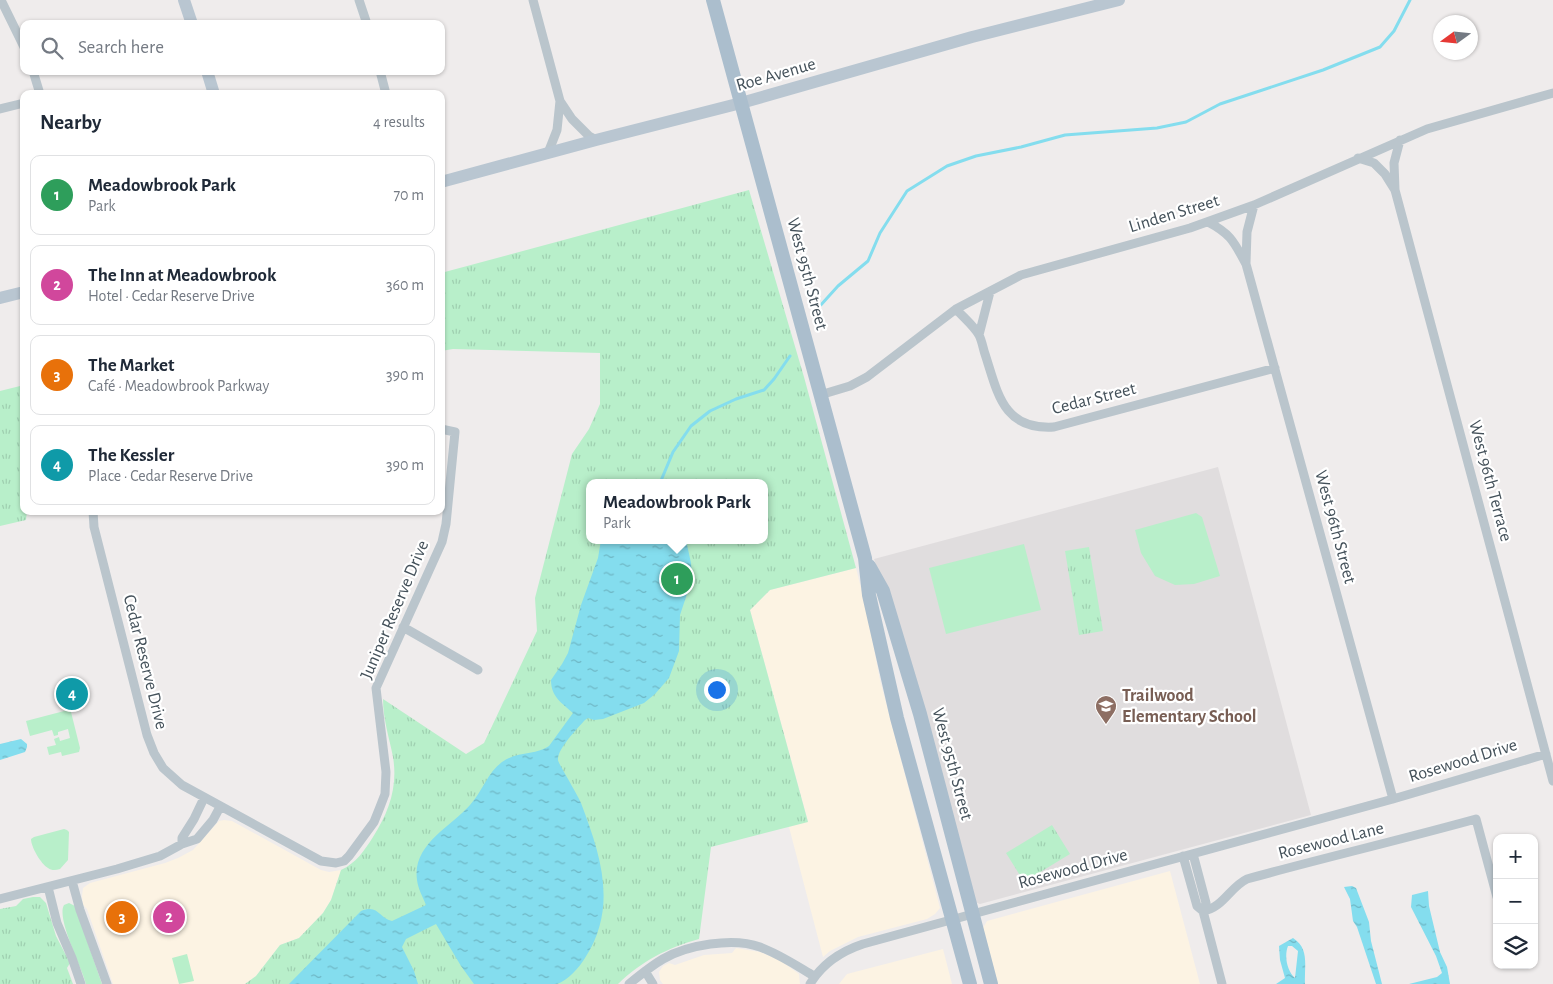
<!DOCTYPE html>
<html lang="en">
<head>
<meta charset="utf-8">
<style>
	body { margin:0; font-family:"Alegreya Sans",sans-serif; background:#f2f2f3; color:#1f2937 }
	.controls { position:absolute; right:15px; bottom:15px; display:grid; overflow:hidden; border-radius:10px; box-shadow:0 1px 4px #0004 }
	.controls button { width:45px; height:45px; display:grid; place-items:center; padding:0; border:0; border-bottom:1px solid #e0e1e3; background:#fff; color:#1f2937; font:25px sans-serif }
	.compass { position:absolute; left:1433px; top:15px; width:45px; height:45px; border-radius:50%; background:#fff; box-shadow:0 1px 4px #0004; rotate:255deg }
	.you { position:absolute; left:716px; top:689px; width:18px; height:18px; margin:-12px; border:4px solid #fff; border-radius:50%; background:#1a73e8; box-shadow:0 0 0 8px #1a73e833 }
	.badge { display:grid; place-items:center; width:32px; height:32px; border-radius:50%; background:#7c3aed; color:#fff; font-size:16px; font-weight:700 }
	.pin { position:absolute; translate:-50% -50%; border:2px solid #fff; box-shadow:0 1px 5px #0006 }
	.popup { position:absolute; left:586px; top:479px; width:182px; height:65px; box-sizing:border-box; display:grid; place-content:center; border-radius:10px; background:#fff; filter:drop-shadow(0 1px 4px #0005); font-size:16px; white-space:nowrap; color:#747a83 }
	.popup b { font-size:19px; color:#1f2937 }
	.popup::after { content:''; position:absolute; left:50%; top:100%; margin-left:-10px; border:10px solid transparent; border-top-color:#fff }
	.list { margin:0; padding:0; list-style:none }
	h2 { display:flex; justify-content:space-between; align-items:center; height:65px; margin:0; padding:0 20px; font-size:21px }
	h2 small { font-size:16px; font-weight:400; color:#747a83 }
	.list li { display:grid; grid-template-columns:32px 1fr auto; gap:15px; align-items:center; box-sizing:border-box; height:80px; margin:0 10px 10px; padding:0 10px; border:1px solid #e0e1e3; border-radius:10px }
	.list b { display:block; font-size:19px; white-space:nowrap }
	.list p { margin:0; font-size:16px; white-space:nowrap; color:#747a83 }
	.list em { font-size:16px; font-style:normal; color:#747a83 }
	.icon { flex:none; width:28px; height:28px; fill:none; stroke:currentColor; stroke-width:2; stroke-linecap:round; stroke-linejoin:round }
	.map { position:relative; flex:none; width:1553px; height:984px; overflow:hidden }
	.search { position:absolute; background:#fff; box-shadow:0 1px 4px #0004; left:20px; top:20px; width:425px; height:55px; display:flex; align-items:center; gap:12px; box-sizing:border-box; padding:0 18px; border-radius:10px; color:#747a83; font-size:19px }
	.panel { position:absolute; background:#fff; box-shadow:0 1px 4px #0004; left:20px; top:90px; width:425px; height:425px; border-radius:10px }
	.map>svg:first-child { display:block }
	.commercial { fill:#fcf3e3 }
	.education { fill:#e0ddde }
	.grass { fill:#b8efca }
	.park { fill:url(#park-tufts); fill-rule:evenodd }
	.water { fill:url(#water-ripples); fill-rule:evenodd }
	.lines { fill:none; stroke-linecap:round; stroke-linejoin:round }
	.stream { stroke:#84ddee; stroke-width:3 }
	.street { stroke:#bac5cc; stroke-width:9 }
	.secondary { stroke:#b9c6d1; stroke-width:12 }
	.primary { stroke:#abbecd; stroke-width:14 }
	.labels { text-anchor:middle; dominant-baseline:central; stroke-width:4.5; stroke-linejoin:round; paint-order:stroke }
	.street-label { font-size:18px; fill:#44515a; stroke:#fff }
	.education-label { font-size:18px; font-weight:bold; fill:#785e54; stroke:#fff; text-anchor:start }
</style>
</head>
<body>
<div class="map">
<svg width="1553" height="984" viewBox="0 0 1553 984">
	<defs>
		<pattern id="park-tufts" width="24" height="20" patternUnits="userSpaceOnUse" patternTransform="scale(1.25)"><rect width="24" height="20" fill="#b8efca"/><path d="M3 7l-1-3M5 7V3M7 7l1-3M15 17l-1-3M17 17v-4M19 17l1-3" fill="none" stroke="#9fcfb0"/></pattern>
		<pattern id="water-ripples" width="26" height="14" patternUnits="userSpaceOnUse" patternTransform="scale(1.25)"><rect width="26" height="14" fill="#84ddee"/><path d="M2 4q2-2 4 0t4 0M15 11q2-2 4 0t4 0" fill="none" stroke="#6eb6c4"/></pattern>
	</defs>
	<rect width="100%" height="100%" fill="#efecec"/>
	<path class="commercial" d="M856 568 867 612 880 680 940 908 935 914 927 919 858 937 830 951 823 957 789 827 808 821 750 610 770 590Z
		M224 820 232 821 321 870 329 872 341 870 331 900 323 913 299 938 280 945 256 976 245 984H113L87 909 83 905 82 896 83 888 90 883 165 863 178 858 193 850 219 821Z
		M1170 871 1200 984H998L983 928 987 921Z
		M736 948 760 952 781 961 799 974 800 984H663L660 980 659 972 663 966 669 963 675 965 704 955 732 953Z
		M943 949 952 984H839L847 974Z"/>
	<path class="education" d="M1218 467 1311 815 980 904 975 902 902 635 874 559Z"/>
	<path class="grass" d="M1196 513 1202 517 1220 576 1194 584 1175 585 1155 576 1141 553 1135 530Z
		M1024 544 1041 610 946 634 929 568Z
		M68 710 71 712 80 748 79 752 62 756 61 752 49 755 47 747 56 745 54 739 59 737 60 741 70 738 68 729 58 732V735L54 736 52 730 30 736 26 721Z
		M64 829 67 830 69 832 68 860 60 869C56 870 52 871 48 868 41 864 31 847 31 839L34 837Z
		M69 903 75 906 102 984H86C82 968 56 918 64 905Z
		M187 954 194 981 179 984 172 958Z"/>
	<path class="park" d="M749 190 804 377 856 568 770 590 750 610 808 822 711 847 699 939C667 948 642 961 618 984H245L256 976 280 945 299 938 323 913 331 900 341 870C356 863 364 851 373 837 389 812 398 787 393 757 389 737 383 719 383 699L466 754 484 743 537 631 535 598 572 454 589 429 600 404V353L453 349 441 351V273ZM590 483H764V540H590Z
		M24 385V511H27L26 520 0 526V391Z
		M1089 547 1103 631 1079 635 1065 551Z
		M1052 825 1070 854 1024 882 1006 853Z
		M33 897H40L46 903 56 936 70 963 67 968 73 984H0V909L16 906 23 899Z"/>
	<path class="water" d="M601 540H686L691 563 692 579 680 615 679 651 669 678 655 694 644 703 603 719 594 720 588 718 585 720C578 728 557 749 558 760 558 763 578 795 581 803 601 856 618 907 585 958 579 968 568 980 557 984 551 984 541 984 535 984 514 984 494 984 474 984L461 966 436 924 406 939 402 947 414 971 418 984H289L361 911C379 904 378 918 392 921L426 905C423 897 418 889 417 880 412 844 451 827 470 805 482 792 488 772 502 762 517 751 537 755 549 746L573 713C562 703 551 697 551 680L562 664 568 653 581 605 598 558Z
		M21 739 27 744V747L25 752 0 760V744Z
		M1352 886 1356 888 1369 922 1371 941 1382 984H1376L1357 927 1353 921 1350 899 1344 887Z
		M1428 891 1429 906 1440 952 1447 967 1450 984H1409L1437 977 1442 973 1436 956 1411 907 1412 895Z
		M1293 938C1310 949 1304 966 1305 984H1276L1285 978 1280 960 1279 946ZM1288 946H1292L1298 951 1295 978C1287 971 1284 956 1288 946Z"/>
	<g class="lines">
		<path class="stream" d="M819 307 838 286 868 261 880 233 907 191 947 166 976 156 1021 147 1065 135 1157 128 1186 122 1220 104 1323 70 1380 47 1394 31 1410 0
			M660 483 673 452 691 426 710 411 736 399 764 390 774 379 790 356"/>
		<path class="street" d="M1 0 24 47
			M359 0 367 24
			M533 0 560 101 572 119 589 136 596 140
			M33 71 40 94
			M380 71 386 94
			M0 109 24 103
			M1400 140 1394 163 1395 190 1553 781
			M548 153 557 130 560 101
			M1358 158 1374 163 1385 174 1395 190
			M1208 222C1231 234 1234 242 1246 264L1393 799
			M1246 263 1247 232 1254 205
			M956 309C963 317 974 326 979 335 982 341 983 348 985 354 998 394 1003 430 1054 427L1275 368
			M979 335 990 292
			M820 395 850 386 867 377 956 309 1021 275 1190 228 1254 205 1427 129 1553 93
			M93 511 94 527 147 735 154 753 163 768 182 785 321 861 336 863 344 861 349 856 374 822 380 807 385 794 386 772 376 688 442 542 446 524 455 432 441 429
			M403 627 478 670
			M182 844V838L194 819 204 798
			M1193 854 1206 903 1203 911 1222 984
			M1183 856 1197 906 1203 911
			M72 881 80 910 107 984
			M48 887 57 923 72 958 81 984
			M0 899 117 869 160 856 182 844 197 839 213 820 220 807
			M1203 911C1223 908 1230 887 1247 879 1323 858 1400 840 1476 819L1497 897
			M645 971 653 984
			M629 984C640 975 651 966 663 959 687 945 733 937 760 947 779 954 797 966 814 976
			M810 984C822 964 842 951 863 944L1393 799 1546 754"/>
		<path class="secondary" d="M184 0 192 24
			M207 71 214 94
			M441 182 596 140 741 103 972 37 1119 0
			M0 298 24 292"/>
		<path class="primary" d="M713 0 865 558 869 595 897 718 970 984
			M869 566 883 591 920 714 991 984"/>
	</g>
	<defs>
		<g id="school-pin" transform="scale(1.125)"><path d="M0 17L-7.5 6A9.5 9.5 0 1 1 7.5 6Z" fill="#8d6e63" stroke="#fff"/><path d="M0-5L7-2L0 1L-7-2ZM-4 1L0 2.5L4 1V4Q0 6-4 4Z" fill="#fff"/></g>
	</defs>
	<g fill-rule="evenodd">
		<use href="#school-pin" x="1106" y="706"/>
	</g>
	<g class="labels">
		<g class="street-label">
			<text transform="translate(776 75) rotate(-16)">Roe Avenue</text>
			<text transform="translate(1174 214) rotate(-17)">Linden Street</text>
			<text transform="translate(807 274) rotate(75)">West 95th Street</text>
			<text transform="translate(1094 399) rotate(-14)">Cedar Street</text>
			<text transform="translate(1490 481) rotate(75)">West 96th Terrace</text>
			<text transform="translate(1335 527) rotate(75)">West 96th Street</text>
			<text transform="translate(395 610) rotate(-67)">Juniper Reserve Drive</text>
			<text transform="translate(145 662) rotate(76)">Cedar Reserve Drive</text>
			<text transform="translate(1463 761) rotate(-17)">Rosewood Drive</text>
			<text transform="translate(952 764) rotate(75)">West 95th Street</text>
			<text transform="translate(1331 841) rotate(-14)">Rosewood Lane</text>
			<text transform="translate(1073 869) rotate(-15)">Rosewood Drive</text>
		</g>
		<g class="education-label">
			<text x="1122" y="696">Trailwood<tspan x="1122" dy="21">Elementary School</tspan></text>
		</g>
	</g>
</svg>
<div class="controls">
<button>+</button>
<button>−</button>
<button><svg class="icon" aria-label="layers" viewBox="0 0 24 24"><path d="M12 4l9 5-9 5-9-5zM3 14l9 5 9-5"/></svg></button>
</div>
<svg class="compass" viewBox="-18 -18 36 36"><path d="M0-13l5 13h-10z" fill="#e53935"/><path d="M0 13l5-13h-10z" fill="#747a83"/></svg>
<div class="you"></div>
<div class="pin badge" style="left:677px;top:579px;background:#2e9e5b">1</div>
<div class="popup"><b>Meadowbrook Park</b>Park</div>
<div class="pin badge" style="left:169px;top:917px;background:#d1479c">2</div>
<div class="pin badge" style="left:122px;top:917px;background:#e8710a">3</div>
<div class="pin badge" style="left:72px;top:694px;background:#0f9aa8">4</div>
<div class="search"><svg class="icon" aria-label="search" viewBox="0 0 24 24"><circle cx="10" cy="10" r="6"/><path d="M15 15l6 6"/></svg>Search here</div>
<section class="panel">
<h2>Nearby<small>4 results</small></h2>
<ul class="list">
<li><span class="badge" style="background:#2e9e5b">1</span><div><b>Meadowbrook Park</b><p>Park</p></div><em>70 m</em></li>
<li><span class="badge" style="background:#d1479c">2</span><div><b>The Inn at Meadowbrook</b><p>Hotel · Cedar Reserve Drive</p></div><em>360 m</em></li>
<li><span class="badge" style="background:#e8710a">3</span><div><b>The Market</b><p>Café · Meadowbrook Parkway</p></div><em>390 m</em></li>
<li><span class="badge" style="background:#0f9aa8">4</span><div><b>The Kessler</b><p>Place · Cedar Reserve Drive</p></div><em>390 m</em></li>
</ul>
</section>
</div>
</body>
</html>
